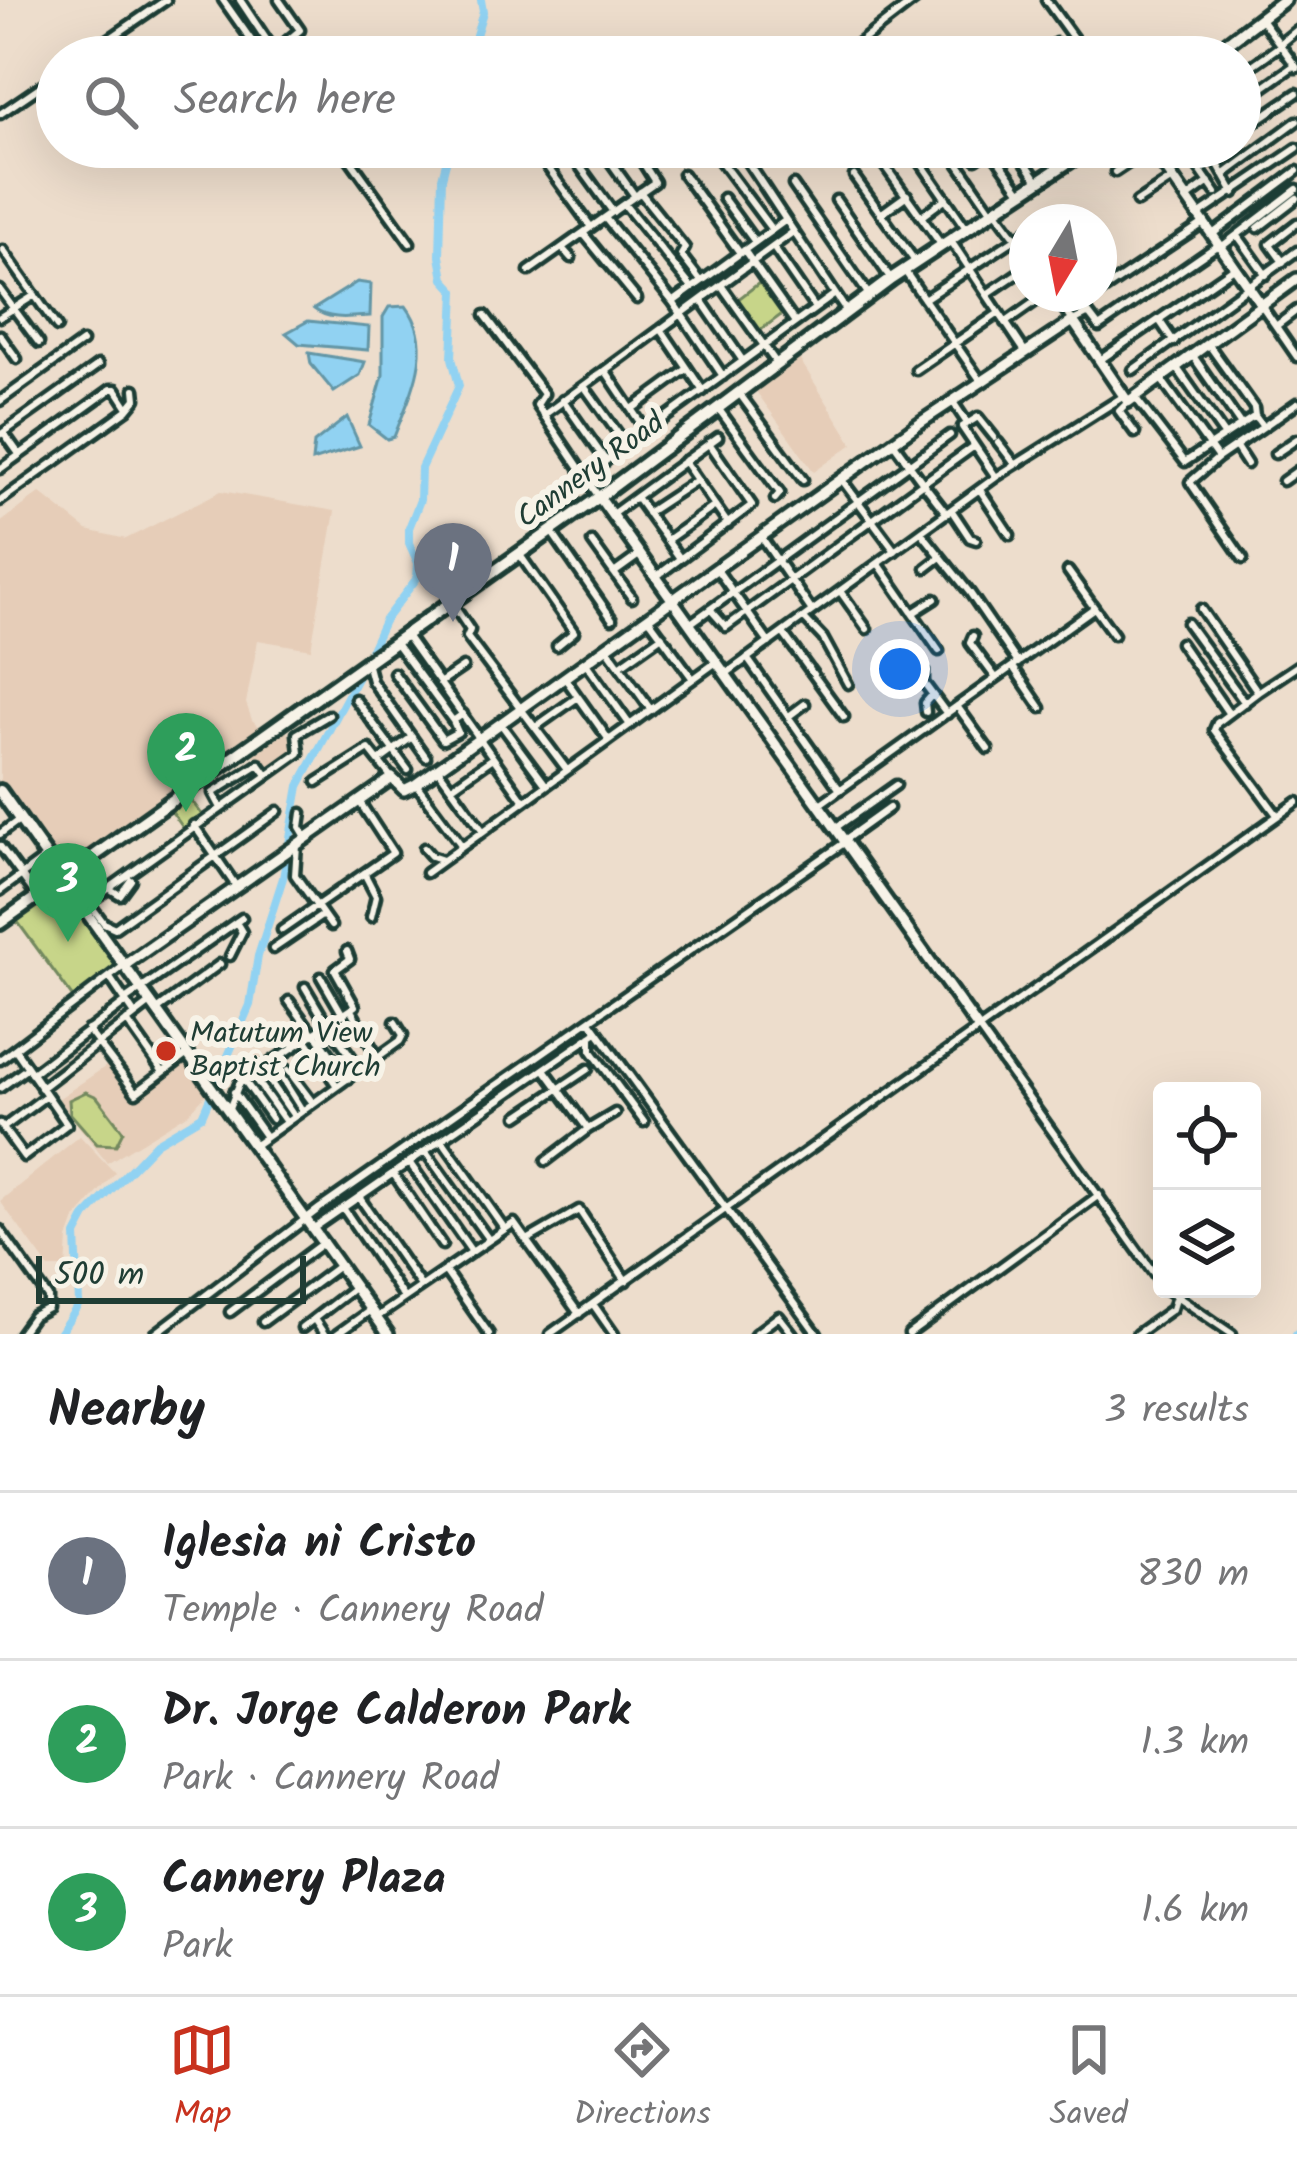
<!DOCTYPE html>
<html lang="en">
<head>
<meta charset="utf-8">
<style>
	body { margin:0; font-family:Kalam,sans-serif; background:#f6f6f6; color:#202124 }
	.controls { position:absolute; right:36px; bottom:36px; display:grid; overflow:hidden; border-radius:12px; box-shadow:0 12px 48px #0002 }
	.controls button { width:108px; height:108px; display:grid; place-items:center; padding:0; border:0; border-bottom:3px solid #e0e0e0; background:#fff; color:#202124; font:60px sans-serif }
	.compass { position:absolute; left:1009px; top:204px; width:108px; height:108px; border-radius:50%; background:#fff; box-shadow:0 12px 48px #0002; rotate:190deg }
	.scale { position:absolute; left:36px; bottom:30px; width:270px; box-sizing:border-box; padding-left:12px; border:6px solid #1f3d34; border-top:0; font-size:33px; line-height:42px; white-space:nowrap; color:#1f3d34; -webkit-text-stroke:9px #f7f3e8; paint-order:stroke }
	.you { position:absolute; left:900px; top:669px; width:42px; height:42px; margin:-30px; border:9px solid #fff; border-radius:50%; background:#1a73e8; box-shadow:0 0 0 18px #1a73e833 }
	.badge { display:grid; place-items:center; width:78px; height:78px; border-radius:50%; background:#c8321e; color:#fff; font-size:39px; font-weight:700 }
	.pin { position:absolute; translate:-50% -99px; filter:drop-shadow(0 3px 6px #0008) }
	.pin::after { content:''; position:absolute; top:63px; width:42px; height:36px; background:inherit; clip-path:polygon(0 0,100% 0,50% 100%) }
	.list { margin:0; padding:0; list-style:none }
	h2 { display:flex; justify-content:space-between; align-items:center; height:156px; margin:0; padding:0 48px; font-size:51px }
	h2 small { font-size:39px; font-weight:400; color:#757577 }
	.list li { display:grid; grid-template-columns:78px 1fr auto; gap:36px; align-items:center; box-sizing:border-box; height:168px; padding:0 48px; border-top:3px solid #e0e0e0 }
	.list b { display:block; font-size:45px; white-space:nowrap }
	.list p { margin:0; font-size:39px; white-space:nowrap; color:#757577 }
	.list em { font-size:39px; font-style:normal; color:#757577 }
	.icon { flex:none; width:66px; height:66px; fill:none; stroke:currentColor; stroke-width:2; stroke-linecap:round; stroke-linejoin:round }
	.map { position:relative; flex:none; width:1297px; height:1334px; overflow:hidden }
	.search { position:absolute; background:#fff; box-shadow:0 12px 48px #0002; left:36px; right:36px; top:36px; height:132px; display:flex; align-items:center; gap:30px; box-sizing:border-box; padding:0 42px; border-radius:66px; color:#757577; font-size:45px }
	.sheet { height:660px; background:#fff }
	nav { display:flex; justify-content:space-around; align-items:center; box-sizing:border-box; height:168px; border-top:3px solid #e0e0e0; background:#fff; font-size:33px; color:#757577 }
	nav a { display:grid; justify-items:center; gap:6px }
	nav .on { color:#c8321e }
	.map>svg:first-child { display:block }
	.built { fill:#e6cdb8 }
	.green { fill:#c7d589; stroke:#73895e; stroke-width:3 }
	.water { fill:#91d2f2; stroke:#6396a6; stroke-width:3 }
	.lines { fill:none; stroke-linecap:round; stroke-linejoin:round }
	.river { stroke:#91d2f2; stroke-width:8 }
	.minor-casing { stroke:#1f3d34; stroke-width:15 }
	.tertiary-casing { stroke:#1f3d34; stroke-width:18 }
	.secondary-casing { stroke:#1f3d34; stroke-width:20 }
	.minor { stroke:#f7f3e8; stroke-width:6 }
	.tertiary { stroke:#f7f3e8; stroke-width:9 }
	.secondary { stroke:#f7f3e8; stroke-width:10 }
	.poi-dot { fill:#c8321e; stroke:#f7f3e8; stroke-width:4.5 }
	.labels { text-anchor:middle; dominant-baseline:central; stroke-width:12; stroke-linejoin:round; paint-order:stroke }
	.street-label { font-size:30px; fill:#1f3d34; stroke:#f7f3e8 }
	.poi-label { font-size:30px; fill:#1f3d34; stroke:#f7f3e8; text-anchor:start }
</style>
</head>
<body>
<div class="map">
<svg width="1297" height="1334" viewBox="0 0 1297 1334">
	<rect width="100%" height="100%" fill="#edddcc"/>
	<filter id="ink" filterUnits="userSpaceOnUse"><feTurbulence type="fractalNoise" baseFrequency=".00833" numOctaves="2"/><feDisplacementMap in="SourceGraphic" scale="24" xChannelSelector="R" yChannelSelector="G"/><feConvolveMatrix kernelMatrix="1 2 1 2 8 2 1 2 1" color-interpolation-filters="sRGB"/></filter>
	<g filter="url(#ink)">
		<path class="built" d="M797 355 853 444 814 472 753 387Z
			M221 491 335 511 311 649 258 640 246 703 252 720 263 730 59 870 0 787V523L40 493 87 530 126 539Z
			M283 727 301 750 267 773 250 749Z
			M186 1057 209 1091 189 1113 107 1163 58 1099 115 1060 136 1093Z
			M80 1136 115 1173 75 1219 68 1239 66 1268H49L0 1201Z"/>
		<path class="green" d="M763 280 785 312 758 332 737 300Z
			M188 796 203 816 184 829 169 808Z
			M61 884 122 966 74 999 14 917Z
			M86 1092 97 1097 123 1131 116 1145 97 1144 70 1113 69 1100Z"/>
		<path class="water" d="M357 282 371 284 370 316C352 317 329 321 314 309Z
			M406 306C437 347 410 395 394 437L387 439 369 425 383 375V317L389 307Z
			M308 321 369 327 368 350 299 344 286 333Z
			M309 353 365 362 360 375 334 392 311 364Z
			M347 417 360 446 312 461 314 443Z"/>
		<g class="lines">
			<path class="river" d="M481 0 483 12 476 35 485 57
				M368 656 384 621 417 578 418 563 409 543V528L420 500 421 468 459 386 452 358 455 291 444 279 440 256 442 178 450 147
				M59 1334 79 1304 76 1235 86 1216 156 1143 202 1116 250 1005 258 956 283 878 299 786 362 669
				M1296 1334 1297 1333"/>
			<g class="minor-casing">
				<path id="minor" d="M223 0 263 57
					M240 0 278 57
					M279 0 300 30 287 41
					M1046 0 1087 57
					M1262 20 1297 68
					M1056 43 1065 57
					M1281 43 1297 30
					M83 57 166 0
					M862 57 859 43 915 0
					M1240 74 1281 45
					M1240 104 1295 65
					M0 114 57 75
					M1240 132 1297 93
					M341 147 410 243
					M533 147 591 227
					M566 147 613 212
					M600 147 635 196
					M876 147 882 162 940 243
					M910 147 966 228
					M947 147 992 212
					M966 147 976 159 990 149
					M989 147 1022 193
					M1015 147 1038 181
					M1042 147 1057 169
					M1067 147 1075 158
					M1184 147 1216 193
					M1219 147 1211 152 1234 193
					M745 158 786 220
					M719 159 772 230
					M1115 172 1151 148
					M683 174 740 253
					M1225 174 1297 121
					M854 176 914 260
					M793 185 869 295
					M640 192 685 248 681 255 701 281
					M723 198 755 242
					M1187 198 1209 182
					M836 200 891 279
					M1137 202 1172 179
					M624 204 692 288
					M995 210 1027 253
					M882 213 907 195
					M922 216 946 198
					M1197 216 1297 148
					M605 218 673 302 723 376
					M1258 228 1297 198
					M583 233 637 299
					M1214 233 1297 171
					M1238 236 1266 275
					M951 241 1026 353
					M773 247 815 308
					M562 248 571 258
					M1220 248 1297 189
					M3 250 57 327
					M744 250 794 321
					M1283 262 1270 244 1297 223
					M904 270 981 381
					M529 271 655 182 633 147
					M721 285 777 364
					M0 290 39 343
					M1099 293 1202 224
					M987 294 1027 267
					M1098 294 1083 306 1099 327 1218 245
					M924 299 1027 231
					M701 300 743 361
					M673 302 786 220 846 310
					M1062 306 1073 321 1087 314
					M1262 306 1297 357
					M485 315 544 394 537 405 599 497
					M0 317 35 295
					M1159 320 1174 342
					M1005 323 1046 294
					M1276 326 1297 310
					M661 329 703 391
					M0 335 17 359
					M1193 356 1241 425
					M1100 360 1234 268
					M1177 368 1225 436
					M605 370 646 431
					M916 370 999 313
					M1133 370 1297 251
					M1161 379 1218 458 1190 482 1243 559
					M584 386 627 446
					M739 393 803 480
					M1135 397 1185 462 1255 416 1254 408 1209 345
					M563 400 606 461
					M0 401 82 342
					M953 402 967 423
					M1128 402 1119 411 1135 433
					M718 408 780 493 775 499
					M632 409 687 369
					M544 415 793 232
					M1255 416 1263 427 1297 403
					M4 433 19 454
					M0 435 98 365
					M994 437 978 417 962 427 996 477
					M998 442 1015 464
					M1236 447 1247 464
					M1275 454 1297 439
					M1218 458 1263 427
					M684 461 728 524
					M0 469 111 389H116L127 406
					M585 476 835 294
					M842 480 895 551
					M1283 481 1297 471
					M980 490 1010 535
					M636 497 679 557
					M0 501 127 410 136 399 135 389
					M952 511 970 538 976 540
					M647 513 697 480
					M947 514 923 483 973 447
					M611 515 718 437
					M551 531 612 619
					M922 533 970 593 1018 663
					M762 538 812 611
					M667 540 715 506
					M592 542 632 598
					M520 555 574 632 557 646
					M878 563 939 651
					M926 568 939 558
					M718 571 769 643
					M1068 571 1114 635
					M614 573 639 555
					M657 576 752 505 709 443
					M840 591 867 629
					M451 602 470 630 467 637 567 770
					M710 609 726 627 923 483 893 442
					M1201 609 1258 692 1297 666
					M913 613 935 599
					M804 618 823 638 848 684
					M649 619 693 679
					M691 623 950 435
					M1187 623 1245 703
					M783 633 844 717
					M405 634 524 801
					M973 636 970 643 996 678
					M395 642 453 721
					M1180 643 1229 714
					M606 647 651 710
					M747 658 840 790
					M367 662 372 681 426 757
					M585 662 630 725
					M621 665 662 636
					M1013 667 1041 708
					M924 670V683L947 714
					M394 673 443 740 458 732 453 721 463 714
					M727 673 996 477 1124 396
					M564 677 609 740
					M441 682 463 667
					M1258 692 1217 723 1214 730 1277 815
					M355 699 408 770
					M957 706 988 749
					M926 712 925 703 932 695
					M789 716 805 704
					M500 723 546 785
					M537 726 578 697
					M379 761 412 737
					M437 768 483 831
					M317 782 369 749 391 777
					M416 784 462 846
					M452 787 493 758
					M820 804 1094 608
					M220 806 213 793 259 764 267 775
					M302 813 300 827 306 837
					M194 825 236 886
					M835 828 896 785
					M0 834 20 819
					M843 841 889 808
					M297 845 295 875 331 926
					M0 846 36 895
					M424 848 431 856 443 860
					M364 873 376 896 371 917
					M426 873 715 663
					M110 889 120 895 131 880
					M0 891 46 857
					M89 903 104 923 115 928 278 811
					M83 907 299 753 297 734 329 715
					M282 930 393 853 359 801
					M273 949 323 915
					M230 956 242 932 236 922
					M321 977 343 1015
					M110 978 135 1015
					M305 987 328 1026
					M125 1000 242 918
					M289 1001 314 1035
					M157 1010 220 964
					M351 1010 378 1058
					M127 1021 163 1072
					M590 1021 817 1334
					M329 1025 361 1070
					M979 1029 1162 1285
					M88 1030 136 1093 186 1055
					M316 1034 348 1079
					M591 1036V1050L644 1122
					M306 1040 337 1086
					M0 1060 125 965
					M272 1062 302 1110
					M544 1069 588 1129 615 1113
					M262 1070 294 1116
					M288 1070 313 1103
					M31 1074 126 1002
					M253 1076 286 1122
					M244 1080 272 1119
					M0 1088 26 1069
					M41 1088 152 1002
					M234 1092 266 1137
					M229 1109 239 1084 355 1006 335 970 350 959 347 951
					M518 1116 588 1069
					M0 1124 24 1157 67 1124 15 1049
					M3 1128 47 1095
					M442 1140 505 1229
					M255 1145 400 1041 403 1035 395 1022
					M425 1151 489 1240
					M546 1161 588 1129
					M409 1162 472 1252
					M393 1173 442 1245
					M359 1197 421 1286
					M343 1208 404 1298
					M314 1228 597 1032
					M0 1230 48 1297V1308L33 1316 20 1334
					M527 1240 579 1210 626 1281
					M445 1271 489 1334
					M1166 1289 1232 1334
					M593 1304 614 1334
					M230 1312 324 1242
					M377 1317 514 1223 579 1314
					M314 1319 324 1334
					M263 1322 340 1265
					M302 1328 355 1287
					M155 1334 320 1208 844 843
					M337 1334 372 1309
					M550 1334 1297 802
					M755 1334 779 1316 793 1334
					M909 1334 1099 1195
					M1137 1334 1172 1309 1175 1299"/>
			</g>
			<g class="tertiary-casing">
				<path id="tertiary" d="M1151 147 1262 306
					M599 497 978 1028
					M61 877 388 1334
					M125 965 392 778 404 790 416 784 921 422 1073 321 1128 402 1297 279"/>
			</g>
			<g class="secondary-casing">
				<path id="secondary" d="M1209 57 1284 0
					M0 791 61 877
					M0 923 599 497 891 279 1091 147"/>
			</g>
			<use href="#minor" class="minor"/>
			<use href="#tertiary" class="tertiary"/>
			<use href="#secondary" class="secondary"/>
		</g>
	</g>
	<circle class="poi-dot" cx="166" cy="1051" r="12"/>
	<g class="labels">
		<g class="street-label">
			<text transform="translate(591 471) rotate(-36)">Cannery Road</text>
		</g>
		<g class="poi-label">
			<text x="190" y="1034">Matutum View<tspan x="190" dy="34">Baptist Church</tspan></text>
		</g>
	</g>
</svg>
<div class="controls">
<button><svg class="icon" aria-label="locate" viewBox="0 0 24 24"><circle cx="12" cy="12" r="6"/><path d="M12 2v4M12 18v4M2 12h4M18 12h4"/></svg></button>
<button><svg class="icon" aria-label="layers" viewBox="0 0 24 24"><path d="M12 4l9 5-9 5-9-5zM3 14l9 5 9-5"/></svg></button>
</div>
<svg class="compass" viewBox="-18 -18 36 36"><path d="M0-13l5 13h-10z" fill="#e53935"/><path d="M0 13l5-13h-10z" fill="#757577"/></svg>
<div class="scale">500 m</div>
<div class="you"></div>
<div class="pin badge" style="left:453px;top:622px;background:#6b7280">1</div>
<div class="pin badge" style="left:186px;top:812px;background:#2e9e5b">2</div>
<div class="pin badge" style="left:68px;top:942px;background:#2e9e5b">3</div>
<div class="search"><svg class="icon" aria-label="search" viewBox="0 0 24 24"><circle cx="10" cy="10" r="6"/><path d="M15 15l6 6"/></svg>Search here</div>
</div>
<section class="sheet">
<h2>Nearby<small>3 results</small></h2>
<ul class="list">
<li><span class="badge" style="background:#6b7280">1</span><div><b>Iglesia ni Cristo</b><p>Temple · Cannery Road</p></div><em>830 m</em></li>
<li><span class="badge" style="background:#2e9e5b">2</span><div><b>Dr. Jorge Calderon Park</b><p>Park · Cannery Road</p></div><em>1.3 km</em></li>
<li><span class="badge" style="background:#2e9e5b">3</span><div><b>Cannery Plaza</b><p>Park</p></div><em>1.6 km</em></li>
</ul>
</section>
<nav>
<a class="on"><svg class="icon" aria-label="map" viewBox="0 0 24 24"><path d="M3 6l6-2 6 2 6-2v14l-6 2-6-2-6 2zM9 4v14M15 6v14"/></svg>Map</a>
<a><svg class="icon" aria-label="directions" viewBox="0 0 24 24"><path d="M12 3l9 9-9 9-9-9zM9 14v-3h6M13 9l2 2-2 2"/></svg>Directions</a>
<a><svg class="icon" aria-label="saved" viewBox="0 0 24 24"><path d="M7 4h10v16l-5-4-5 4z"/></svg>Saved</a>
</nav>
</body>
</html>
